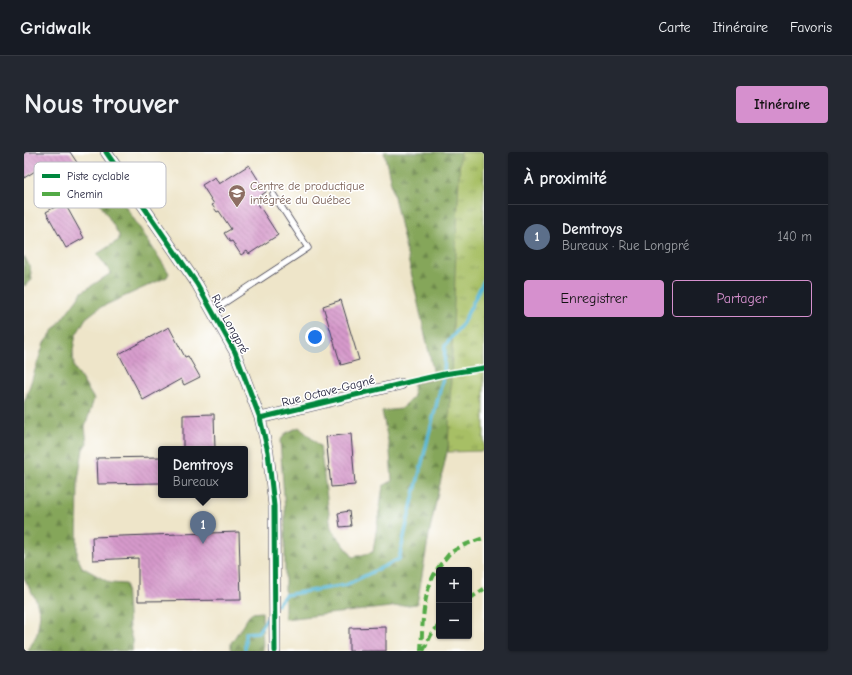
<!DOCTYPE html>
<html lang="fr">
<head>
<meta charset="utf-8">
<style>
	body { margin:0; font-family:"Comic Neue",sans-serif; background:#242831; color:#f1f3f6 }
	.controls { position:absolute; right:12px; bottom:12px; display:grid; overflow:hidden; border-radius:4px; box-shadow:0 1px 3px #0004 }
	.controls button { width:36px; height:36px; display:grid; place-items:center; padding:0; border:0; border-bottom:1px solid #363941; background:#171b24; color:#f1f3f6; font:20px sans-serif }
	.you { position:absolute; left:291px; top:185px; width:14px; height:14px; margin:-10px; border:3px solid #fff; border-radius:50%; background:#1a73e8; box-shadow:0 0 0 6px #1a73e833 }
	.badge { display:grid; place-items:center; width:26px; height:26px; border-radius:50%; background:#d690ce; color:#fff; font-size:13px; font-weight:700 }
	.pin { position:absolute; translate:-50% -33px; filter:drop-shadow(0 1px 2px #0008) }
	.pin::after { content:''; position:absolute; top:21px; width:14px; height:12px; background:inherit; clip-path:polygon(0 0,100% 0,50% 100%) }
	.popup { position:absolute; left:134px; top:294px; width:90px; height:52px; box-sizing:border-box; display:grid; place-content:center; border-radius:4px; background:#171b24; filter:drop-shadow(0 1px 3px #0005); font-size:13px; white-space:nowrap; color:#9ea1a6 }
	.popup b { font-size:15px; color:#f1f3f6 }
	.popup::after { content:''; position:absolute; left:50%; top:100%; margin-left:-8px; border:8px solid transparent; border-top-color:#171b24 }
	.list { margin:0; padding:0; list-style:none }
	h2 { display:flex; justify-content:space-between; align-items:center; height:52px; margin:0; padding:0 16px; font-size:17px }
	h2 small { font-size:13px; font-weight:400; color:#9ea1a6 }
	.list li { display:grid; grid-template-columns:26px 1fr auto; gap:12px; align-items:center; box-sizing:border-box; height:64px; padding:0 16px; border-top:1px solid #363941 }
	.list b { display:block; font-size:15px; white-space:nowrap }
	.list p { margin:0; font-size:13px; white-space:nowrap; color:#9ea1a6 }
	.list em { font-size:13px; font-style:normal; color:#9ea1a6 }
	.actions { display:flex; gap:8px; padding:12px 16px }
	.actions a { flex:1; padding:9px 0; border:1px solid #d690ce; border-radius:4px; text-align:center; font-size:14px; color:#d690ce }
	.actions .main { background:#d690ce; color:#111 }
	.map { position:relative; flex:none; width:460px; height:499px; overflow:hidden; border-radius:4px }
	header { display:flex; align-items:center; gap:24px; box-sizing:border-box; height:56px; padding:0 20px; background:#171b24; border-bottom:1px solid #363941 }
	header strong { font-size:19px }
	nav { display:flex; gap:22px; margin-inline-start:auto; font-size:14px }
	.intro { display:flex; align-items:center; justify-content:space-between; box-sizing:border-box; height:96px; padding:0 24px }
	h1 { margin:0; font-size:28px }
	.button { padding:10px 18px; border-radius:4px; background:#d690ce; color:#111; font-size:14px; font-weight:700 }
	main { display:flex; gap:24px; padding:0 24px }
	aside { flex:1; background:#171b24; border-radius:4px; box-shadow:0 1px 3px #0004 }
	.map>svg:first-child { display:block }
	.forest { fill:url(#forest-firs); stroke:#54644a }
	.park { fill:url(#park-tufts); stroke:#647050 }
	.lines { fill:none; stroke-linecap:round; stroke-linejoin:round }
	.stream { stroke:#59b8d7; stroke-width:3.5 }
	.building { fill:url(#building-back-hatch) }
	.lane-casing { stroke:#413f50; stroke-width:7 }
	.street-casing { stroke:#413f50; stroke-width:12 }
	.lane { stroke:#fff; stroke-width:5.5 }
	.street { stroke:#fff; stroke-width:11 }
	.quiet { stroke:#53aa46; stroke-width:4; stroke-dasharray:8 4; stroke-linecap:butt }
	.cycleway-casing { stroke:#fff; stroke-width:8 }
	.cycleway { stroke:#00873e; stroke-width:5 }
	.labels { text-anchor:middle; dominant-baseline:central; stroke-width:3; stroke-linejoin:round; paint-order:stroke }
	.education-label { font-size:12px; fill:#785e54; stroke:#fff; text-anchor:start }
	.street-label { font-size:12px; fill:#22223b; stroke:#fff }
	.key { fill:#fff; stroke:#bdbdc4; stroke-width:1 }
	.key-label { font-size:11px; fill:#22223b }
</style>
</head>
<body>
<header>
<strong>Gridwalk</strong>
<nav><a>Carte</a><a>Itinéraire</a><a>Favoris</a></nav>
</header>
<div class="intro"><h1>Nous trouver</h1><a class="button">Itinéraire</a></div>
<main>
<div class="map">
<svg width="460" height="499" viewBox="0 0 460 499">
	<defs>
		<pattern id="forest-firs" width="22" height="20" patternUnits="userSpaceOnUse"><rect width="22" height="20" fill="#85a65a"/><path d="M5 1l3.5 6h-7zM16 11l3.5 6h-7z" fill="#6c874c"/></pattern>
		<pattern id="park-tufts" width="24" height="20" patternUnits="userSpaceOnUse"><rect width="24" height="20" fill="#a7bf65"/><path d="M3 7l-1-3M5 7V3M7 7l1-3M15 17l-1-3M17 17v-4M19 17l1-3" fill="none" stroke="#889b54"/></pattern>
		<pattern id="building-back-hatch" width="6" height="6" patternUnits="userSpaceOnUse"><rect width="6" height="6" fill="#d69acb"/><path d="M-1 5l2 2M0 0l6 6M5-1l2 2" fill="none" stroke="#ad7da6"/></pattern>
	</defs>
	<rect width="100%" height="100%" fill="#fff"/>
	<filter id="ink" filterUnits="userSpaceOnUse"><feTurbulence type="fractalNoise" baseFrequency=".025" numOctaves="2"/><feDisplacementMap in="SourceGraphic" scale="8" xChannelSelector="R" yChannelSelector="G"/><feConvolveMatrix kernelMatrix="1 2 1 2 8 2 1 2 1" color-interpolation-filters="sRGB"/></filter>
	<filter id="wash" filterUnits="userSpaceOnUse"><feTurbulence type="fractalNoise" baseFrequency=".012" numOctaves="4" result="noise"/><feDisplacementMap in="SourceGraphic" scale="16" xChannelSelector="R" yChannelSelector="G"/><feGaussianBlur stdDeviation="0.9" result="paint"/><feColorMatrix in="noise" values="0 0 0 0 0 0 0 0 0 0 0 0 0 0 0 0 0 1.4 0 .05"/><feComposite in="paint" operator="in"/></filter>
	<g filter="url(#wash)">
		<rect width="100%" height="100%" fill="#eee5c9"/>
		<path class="forest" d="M360 0H460L427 282 406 377 393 452 261 467V359L256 289 262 281 275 275 296 294 307 376 329 405 349 400 359 334 368 329 366 299 358 259 377 257 390 244 389 232 411 227Z
			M84 27 145 121 143 125 75 156 62 166 52 183 49 198 50 215 70 247 61 275 63 291 59 297 54 328 53 404 58 415 86 431 102 432 105 477 109 491 107 499H4L13 482 16 462 12 448 0 426V251L20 191 58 140 87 121 73 102 95 88V83L72 44 52 50 44 47 46 34 56 29Z
			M0 104 6 115 8 128 0 134Z
			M238 460 239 499H207V491L227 461Z"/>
		<path class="park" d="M436 0H460V299L424 300Z"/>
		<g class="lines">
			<path class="stream" d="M253 453 261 443 322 433 375 407 384 367 420 222 421 194 439 171 460 128
				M221 499V481L234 480 247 461"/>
		</g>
		<g id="blocks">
			<path class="building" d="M0 0H46L54 12 25 30 16 16 0 26Z
				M225 13 242 40 236 44 239 48 234 52 254 83 225 102 223 99 217 103 208 89 206 90 200 81 207 77 195 59 193 60 188 53 190 52 178 33 191 25 195 32Z
				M40 50 60 86 42 96 22 60Z
				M317 148 335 208 317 213 299 154Z
				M145 175 161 205 164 204 176 225 160 233 157 227 119 248 95 202Z
				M190 262 191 297H159V263Z
				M327 282 331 333 307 335 302 285Z
				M137 305V331L74 332 73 306Z
				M325 359 327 374 316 375 314 361Z
				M215 380 217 448 114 449V406L69 408 68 385Z
				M362 475V499H325V476Z"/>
		</g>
	</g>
	<g filter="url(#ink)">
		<use href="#blocks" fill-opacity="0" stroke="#413f50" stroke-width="1"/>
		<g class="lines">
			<g class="lane-casing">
				<path id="lane" d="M188 159 284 96 249 42"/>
			</g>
			<g class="street-casing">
				<path id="street" d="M82 0 173 132 211 200 236 266 244 300 250 354 251 499
					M236 266 377 232"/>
			</g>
			<use href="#lane" class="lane"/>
			<use href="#street" class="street"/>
			<path class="quiet" d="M445 447 460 437
				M397 499C399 468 398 433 420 408 422 406 424 403 426 401 436 394 448 390 460 386
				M399 499 407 483 415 473"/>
			<g class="cycleway-casing">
				<path id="cycleway" d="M82 0 173 132 211 200 236 266 244 300 250 354 251 499
					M236 266 385 230 420 222 460 216"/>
			</g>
			<use href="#cycleway" class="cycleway"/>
		</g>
	</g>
	<defs>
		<g id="school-pin" transform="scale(0.9)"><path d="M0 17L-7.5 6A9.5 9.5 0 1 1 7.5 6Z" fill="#8d6e63" stroke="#fff"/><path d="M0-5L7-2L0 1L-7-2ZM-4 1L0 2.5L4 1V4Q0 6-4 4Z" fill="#fff"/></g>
	</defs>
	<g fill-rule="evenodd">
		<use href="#school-pin" x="213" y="41"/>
	</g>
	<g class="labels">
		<g class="education-label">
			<text x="226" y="34">Centre de productique<tspan x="226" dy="14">intégrée du Québec</tspan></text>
		</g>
		<g class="street-label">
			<text transform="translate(206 172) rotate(62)">Rue Longpré</text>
			<text transform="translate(304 239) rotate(-14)">Rue Octave-Gagné</text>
		</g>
	</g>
	<rect x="10" y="10" width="132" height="46" rx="6" class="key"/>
	<rect x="18" y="22" width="18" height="4" fill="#00873e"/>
	<rect x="18" y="40" width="18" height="4" fill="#53aa46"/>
	<g class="key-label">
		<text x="43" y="28">Piste cyclable</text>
		<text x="43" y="46">Chemin</text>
	</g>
</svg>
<div class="controls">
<button>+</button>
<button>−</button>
</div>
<div class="you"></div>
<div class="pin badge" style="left:179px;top:392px;background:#5c6f8a">1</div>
<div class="popup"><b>Demtroys</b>Bureaux</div>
</div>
<aside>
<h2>À proximité<small></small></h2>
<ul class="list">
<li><span class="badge" style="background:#5c6f8a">1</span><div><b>Demtroys</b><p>Bureaux · Rue Longpré</p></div><em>140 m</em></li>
</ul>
<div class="actions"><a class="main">Enregistrer</a><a>Partager</a></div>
</aside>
</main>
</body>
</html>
